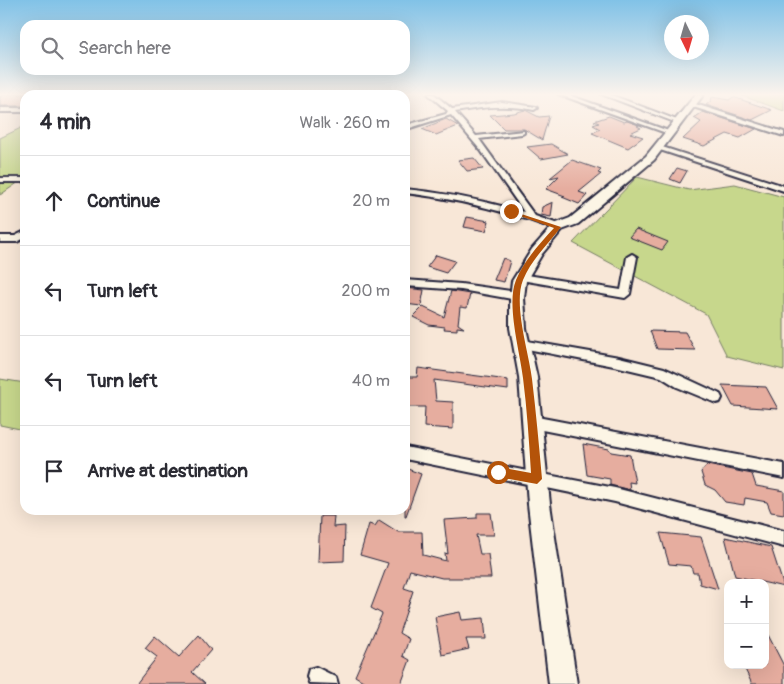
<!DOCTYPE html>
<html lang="en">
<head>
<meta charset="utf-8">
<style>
	body { margin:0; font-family:Pangolin,sans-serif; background:#f2f2f3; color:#2b2b33 }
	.controls { position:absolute; right:15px; bottom:15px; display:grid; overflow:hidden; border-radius:10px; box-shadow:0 5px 20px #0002 }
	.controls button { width:45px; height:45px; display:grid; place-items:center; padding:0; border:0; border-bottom:1px solid #e1e1e2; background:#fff; color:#2b2b33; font:25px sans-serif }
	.compass { position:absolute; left:664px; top:15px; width:45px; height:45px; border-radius:50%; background:#fff; box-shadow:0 5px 20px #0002; rotate:175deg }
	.stop { position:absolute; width:15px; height:15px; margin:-11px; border:4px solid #b45309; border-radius:50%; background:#fff }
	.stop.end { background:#b45309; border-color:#fff; box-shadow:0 1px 5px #0008 }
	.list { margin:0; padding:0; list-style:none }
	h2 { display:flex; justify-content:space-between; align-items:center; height:65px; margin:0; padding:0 20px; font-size:21px }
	h2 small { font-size:16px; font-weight:400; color:#7c7c81 }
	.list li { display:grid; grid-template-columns:32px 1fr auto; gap:15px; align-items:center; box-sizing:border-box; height:90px; padding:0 20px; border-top:1px solid #e1e1e2 }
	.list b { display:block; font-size:19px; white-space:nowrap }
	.list em { font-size:16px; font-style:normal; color:#7c7c81 }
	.icon { flex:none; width:28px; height:28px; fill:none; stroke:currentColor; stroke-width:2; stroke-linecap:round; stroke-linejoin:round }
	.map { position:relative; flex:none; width:784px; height:684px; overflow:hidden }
	.search { position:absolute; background:#fff; box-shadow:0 5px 20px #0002; left:20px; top:20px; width:390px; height:55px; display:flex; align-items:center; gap:12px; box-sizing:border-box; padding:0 18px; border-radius:15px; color:#7c7c81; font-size:19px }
	.panel { position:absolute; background:#fff; box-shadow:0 5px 20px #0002; left:20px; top:90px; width:390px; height:425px; border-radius:15px }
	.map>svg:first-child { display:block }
	.green { fill:#c7d78c; stroke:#747c64 }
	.building { fill:#e6ad9f; stroke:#22223b }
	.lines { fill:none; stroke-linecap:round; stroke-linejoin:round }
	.street-casing { stroke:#22223b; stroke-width:4 }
	.secondary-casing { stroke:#22223b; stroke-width:4 }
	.street { fill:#fcf5e5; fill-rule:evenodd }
	.secondary { fill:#fcf5e5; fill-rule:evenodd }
	.route { fill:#b45309 }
</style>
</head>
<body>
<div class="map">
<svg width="784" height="684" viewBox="0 0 784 684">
	<rect width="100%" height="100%" fill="#f8e7d7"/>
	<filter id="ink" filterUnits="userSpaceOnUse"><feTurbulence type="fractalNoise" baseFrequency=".02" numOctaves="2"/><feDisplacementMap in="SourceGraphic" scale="10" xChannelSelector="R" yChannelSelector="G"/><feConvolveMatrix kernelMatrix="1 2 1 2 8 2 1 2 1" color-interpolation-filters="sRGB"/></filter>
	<g filter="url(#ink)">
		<path class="green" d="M737 94H784V111Z
			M25 126V178L0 195V138Z
			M637 177 689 190 735 184 784 197V370L727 356 706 314 573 243Z
			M0 379 25 383V430L0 425Z"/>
		<path class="building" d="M5 94H24L25 106H0V97Z
			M712 97 729 100 733 97 772 110 752 120 706 105 711 101Z
			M525 110 539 117 549 116 542 140 524 129H504L490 115 514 113Z
			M703 112 756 129 740 138 727 134 704 146 683 139 701 122 694 118Z
			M609 116 624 122 627 121 639 125 637 126 641 128 630 133 643 137 628 148 592 133 600 129 593 125 599 123 594 121Z
			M446 119 458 126 436 135 422 129Z
			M551 144 568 154 541 159 527 147Z
			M474 158 483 169 467 171 458 160Z
			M572 160 601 170 598 173 601 174 579 192 587 195 579 204 562 197 565 196 546 189 559 176 550 178Z
			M677 168 687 171 680 183 670 179Z
			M553 202 551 217 541 215 542 207Z
			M467 217 489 221 486 231 464 227Z
			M636 229 668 242 662 250 629 237Z
			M436 255 455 261 446 273 427 267Z
			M503 258 510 261 504 282 494 280Z
			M405 288 424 290 421 306 405 304Z
			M451 291 470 294 467 308 460 307 458 324 464 328 457 327V330L444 329 445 327 429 325 413 317 423 307 444 317Z
			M650 331 685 332 695 350 657 349Z
			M418 368 508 380V390L434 380 436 401 453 402V429L424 427 425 407H405V377H417Z
			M722 385 766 387 778 409 733 406Z
			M583 444 609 449 611 452 630 455 635 483 629 482 630 490 610 485V479L587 475Z
			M707 465 752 474 756 486 784 491V514L771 512 767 502 745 498 744 505 725 502 715 490 705 485 701 472Z
			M405 468 421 474 406 516H405Z
			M477 513H491L494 535H476L480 554H488L491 578H442L410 570 404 588 413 591 399 633 409 639 403 656 410 660 401 684H368L355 676 382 614 371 608 388 563 360 555 369 524 375 526 379 520 398 532H422L423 555 446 561 445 553 448 554 444 520 477 518Z
			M320 516H334L333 527 345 526 344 561 318 562Z
			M660 533 701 537 718 589 700 584 698 573H693L691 566 669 564Z
			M725 537 771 547 784 587 735 576Z
			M460 612 462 620 484 618 486 639H466L469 649 442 655 435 617Z
			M765 629 784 666V684H752L743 665H765Z
			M199 635 211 650 192 672 205 684H136L157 657 145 648 155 636 179 657Z"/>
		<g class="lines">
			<g class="street-casing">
				<path id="street" d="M26 94H33L34 95H27Z
					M315 94H325L326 95H314Z
					M428 94H434L452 109 502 102 536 107 537 108 534 110C507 104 482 107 455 112L476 136 524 131V133L522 134 479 139 535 216 561 225V229H555C506 211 457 199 405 193V189C446 193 485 201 524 212L482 152 451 115 410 128 405 126V122L410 124 446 114 448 111Z
					M558 94H566L674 133 669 134Z
					M601 94H609L682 122 677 123Z
					M692 103 784 132V136L690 106V104Z
					M0 108H25V112H0Z
					M659 146 784 186V191L657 149V147Z
					M0 178H25V182H0Z
					M25 231V238L17 242H0V236H15Z
					M632 254 637 257 630 294 625 298 521 280 516 277 521 274 621 290 627 257Z
					M405 280 461 284 517 292 522 296 517 300 461 290 405 286Z
					M521 340 619 357 664 368 720 394 722 398 720 402 716 403 677 387 661 377 619 367 517 347 515 344 517 341Z
					M532 416 784 464V478L532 428 527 426 525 422 527 418Z
					M405 447 615 488 784 531V547L615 502 405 459Z
					M316 667 336 677 338 684 309 683 307 676 309 669Z"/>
			</g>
			<g class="secondary-casing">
				<path id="secondary" d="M696 94H704L654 160 578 224 562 230 542 254 526 281 524 298 526 328 537 377 550 504 577 684H549L528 504 519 377 510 328V298L512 281 532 249 554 224 570 218 646 156Z"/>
			</g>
			<use href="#street" class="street"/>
			<use href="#secondary" class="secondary"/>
		</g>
	</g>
	<linearGradient id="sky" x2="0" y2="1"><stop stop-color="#81c2e7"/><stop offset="0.5" stop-color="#fcf4ed"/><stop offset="1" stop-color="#fcf4ed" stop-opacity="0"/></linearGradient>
	<rect width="784" height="189" fill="url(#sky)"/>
	<path class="route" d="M509 210 561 227C548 244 531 260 523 280 513 305 529 353 532 379 536 412 539 446 542 479L537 484 498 477 493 472 498 467 531 473C529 441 527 409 523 378 520 352 506 304 516 280 524 261 540 243 554 228L509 212Z"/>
</svg>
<div class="controls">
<button>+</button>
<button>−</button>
</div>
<svg class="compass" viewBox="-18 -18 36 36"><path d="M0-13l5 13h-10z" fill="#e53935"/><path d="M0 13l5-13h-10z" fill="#7c7c81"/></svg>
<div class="stop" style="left:498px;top:472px"></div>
<div class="stop end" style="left:511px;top:211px"></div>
<div class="search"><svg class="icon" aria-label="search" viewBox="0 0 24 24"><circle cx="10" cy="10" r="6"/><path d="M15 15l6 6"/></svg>Search here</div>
<section class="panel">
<h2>4 min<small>Walk · 260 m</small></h2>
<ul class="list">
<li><svg class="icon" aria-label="ahead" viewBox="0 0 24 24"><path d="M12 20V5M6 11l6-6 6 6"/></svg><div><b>Continue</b></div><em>20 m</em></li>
<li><svg class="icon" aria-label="left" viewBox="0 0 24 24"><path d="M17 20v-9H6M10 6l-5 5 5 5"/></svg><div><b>Turn left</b></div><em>200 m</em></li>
<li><svg class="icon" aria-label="left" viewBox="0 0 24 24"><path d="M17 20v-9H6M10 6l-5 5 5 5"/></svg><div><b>Turn left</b></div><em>40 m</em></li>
<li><svg class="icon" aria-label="arrive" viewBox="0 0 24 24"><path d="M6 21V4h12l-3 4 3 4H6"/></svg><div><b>Arrive at destination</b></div></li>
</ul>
</section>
</div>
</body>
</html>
